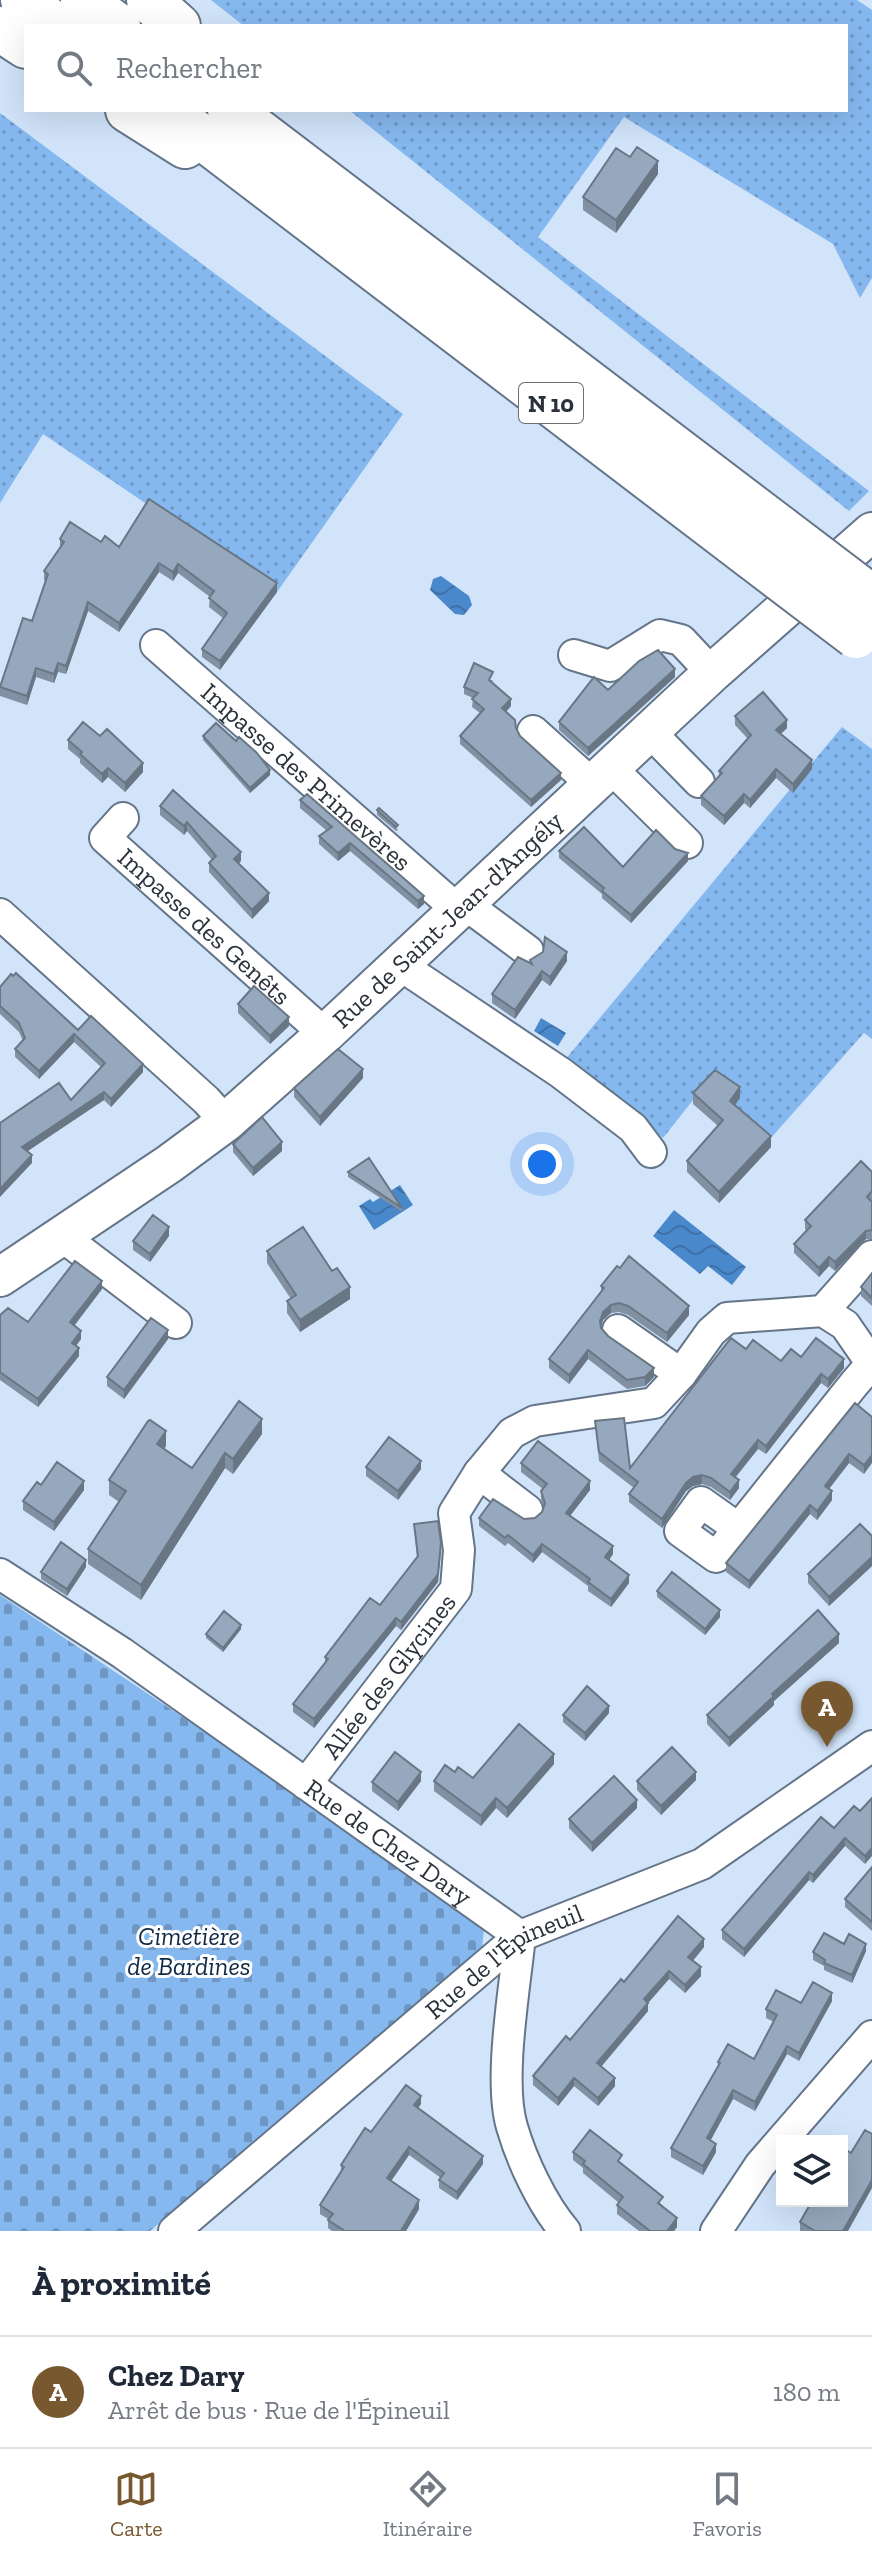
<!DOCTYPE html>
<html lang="fr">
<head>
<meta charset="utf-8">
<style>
	body { margin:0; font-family:"Zilla Slab",serif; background:#f6f6f7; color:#1f2937 }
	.controls { position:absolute; right:24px; bottom:24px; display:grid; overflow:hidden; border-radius:0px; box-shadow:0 8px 32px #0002 }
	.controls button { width:72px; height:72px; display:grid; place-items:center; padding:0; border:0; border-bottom:2px solid #e0e1e3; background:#fff; color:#1f2937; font:40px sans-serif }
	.you { position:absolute; left:542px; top:1164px; width:28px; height:28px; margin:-20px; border:6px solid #fff; border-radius:50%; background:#1a73e8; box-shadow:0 0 0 12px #1a73e833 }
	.badge { display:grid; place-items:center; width:52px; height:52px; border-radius:50%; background:#78582e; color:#fff; font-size:26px; font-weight:700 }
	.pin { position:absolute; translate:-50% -66px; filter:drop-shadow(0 2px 4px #0008) }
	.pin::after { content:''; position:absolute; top:42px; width:28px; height:24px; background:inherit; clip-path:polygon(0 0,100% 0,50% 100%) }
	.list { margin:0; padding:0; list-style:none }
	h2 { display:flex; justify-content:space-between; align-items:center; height:104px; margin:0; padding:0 32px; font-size:34px }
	h2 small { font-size:26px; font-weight:400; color:#747a83 }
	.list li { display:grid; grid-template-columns:52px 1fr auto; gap:24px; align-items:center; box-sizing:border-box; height:112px; padding:0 32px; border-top:2px solid #e0e1e3 }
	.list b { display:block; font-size:30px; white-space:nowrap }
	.list p { margin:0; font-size:26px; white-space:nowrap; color:#747a83 }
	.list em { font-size:26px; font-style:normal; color:#747a83 }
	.icon { flex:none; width:44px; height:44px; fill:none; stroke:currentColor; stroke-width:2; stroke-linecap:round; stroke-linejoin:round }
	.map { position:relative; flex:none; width:872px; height:2231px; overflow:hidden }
	.search { position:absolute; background:#fff; box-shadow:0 8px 32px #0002; left:24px; right:24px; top:24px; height:88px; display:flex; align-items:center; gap:20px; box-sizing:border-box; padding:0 28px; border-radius:0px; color:#747a83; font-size:30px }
	.sheet { height:216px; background:#fff }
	nav { display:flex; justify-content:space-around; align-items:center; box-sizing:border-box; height:112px; border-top:2px solid #e0e1e3; background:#fff; font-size:22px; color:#747a83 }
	nav a { display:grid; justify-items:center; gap:4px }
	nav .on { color:#78582e }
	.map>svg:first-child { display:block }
	.green { fill:url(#green-dots) }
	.cemetery { fill:url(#cemetery-stones) }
	.water { fill:url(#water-waves) }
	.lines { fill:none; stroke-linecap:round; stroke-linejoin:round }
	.minor-casing { stroke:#657589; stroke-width:34 }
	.major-casing { stroke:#657589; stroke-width:42 }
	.highway-casing { stroke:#657589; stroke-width:48 }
	.minor { stroke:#fff; stroke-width:30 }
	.major { stroke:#fff; stroke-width:38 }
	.highway { stroke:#fff; stroke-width:44 }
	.highway-bridge-casing { stroke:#657589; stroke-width:48; stroke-linecap:butt }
	.highway-bridge { stroke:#fff; stroke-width:44 }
	.wall { fill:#8190a3 }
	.shaded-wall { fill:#697684 }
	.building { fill:#96a8bd; stroke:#697684; stroke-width:2 }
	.labels { text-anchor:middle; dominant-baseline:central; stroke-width:6; stroke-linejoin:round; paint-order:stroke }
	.shield { fill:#fff; stroke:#6b7076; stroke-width:2 }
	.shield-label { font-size:24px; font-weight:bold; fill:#2b323b }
	.street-label { font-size:26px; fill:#2b323b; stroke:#fff }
	.park-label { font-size:26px; font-style:italic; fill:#102a46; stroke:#fff }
</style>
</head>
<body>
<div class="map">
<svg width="872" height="2231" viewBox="0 0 872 2231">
	<defs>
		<pattern id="green-dots" width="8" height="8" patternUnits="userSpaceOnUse" patternTransform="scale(2)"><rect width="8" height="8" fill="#86b8f0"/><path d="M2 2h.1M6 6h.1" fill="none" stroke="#6e96c4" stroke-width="1.8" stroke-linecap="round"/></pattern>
		<pattern id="cemetery-stones" width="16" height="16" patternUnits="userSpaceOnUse" patternTransform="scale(2)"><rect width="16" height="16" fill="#86b8f0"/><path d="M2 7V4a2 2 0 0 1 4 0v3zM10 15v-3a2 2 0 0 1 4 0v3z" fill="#6e96c4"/></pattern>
		<pattern id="water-waves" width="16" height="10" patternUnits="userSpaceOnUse" patternTransform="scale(2)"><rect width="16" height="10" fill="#4a88cc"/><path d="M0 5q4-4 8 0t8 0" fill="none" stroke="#3e70a7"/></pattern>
	</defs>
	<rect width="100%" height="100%" fill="#d1e4fa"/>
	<path class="green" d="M211 0H857L872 10V278L860 298 833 244 624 117 538 237 869 491 849 511 349 110H846V26H244Z
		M0 113 403 414 277 592 43 434 0 503Z
		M842 727 872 749V1039L864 1033 770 1139 705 1085 663 1138 564 1061Z"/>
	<path class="cemetery" d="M0 1595 244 1758 484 1929 482 1949 150 2231H0Z"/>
	<path class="water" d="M441 576 469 596 472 605 464 615 455 614 430 590 433 579Z
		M541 1018 566 1033 558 1046 534 1031Z
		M400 1185 413 1205 374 1230 359 1206 370 1199 373 1202Z
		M674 1210 746 1267 732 1285 708 1266 700 1274 653 1236Z"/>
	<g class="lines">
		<g class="minor-casing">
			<g id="minor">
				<path id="s1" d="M156 645 458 910"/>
				<path d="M574 655 610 666 660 635 681 640 712 673"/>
				<path d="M533 731 592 784"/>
				<path d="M649 731 699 782"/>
				<path d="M610 767 687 843"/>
				<path id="s2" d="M123 818 105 838 325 1034"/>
				<path d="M465 904 528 951"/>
				<path d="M0 914 206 1100 226 1122"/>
				<path d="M400 965 561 1073 633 1128 651 1152"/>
				<path d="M63 1237 176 1323"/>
				<path d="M823 1311 872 1256"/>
				<path d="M618 1330 681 1374"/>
				<path d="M479 1473 527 1510"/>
				<path d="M739 1529 701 1502 680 1531 716 1557 854 1384 872 1363"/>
				<path id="s3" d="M0 1574 122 1653 520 1936"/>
				<path id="s4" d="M306 1784 456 1589 459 1550 454 1513 479 1473 512 1433 535 1421 654 1403 681 1374 711 1332 727 1318 823 1311 845 1325 872 1364"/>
				<path d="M520 1936C515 1986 498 2081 512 2127 522 2161 542 2204 565 2231"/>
				<path id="s5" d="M174 2231 520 1936 702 1864 872 1746"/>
				<path d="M716 2231 760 2165 872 2036"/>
			</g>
		</g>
		<g class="major-casing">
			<g id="major">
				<path id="s6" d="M0 1277 169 1164 226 1122 325 1034 712 673 872 532"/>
			</g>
		</g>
		<g class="highway-casing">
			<path id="highway" d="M23 0 56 26
				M83 0 118 26
				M149 0 178 26
				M0 29 26 46
				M128 110 185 146
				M166 110 752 557
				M230 110 780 528"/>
		</g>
		<use href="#minor" class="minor"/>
		<use href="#major" class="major"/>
		<use href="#highway" class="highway"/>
		<g class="highway-bridge-casing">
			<path id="highway-bridge" d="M780 528 872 598
				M752 557 856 636"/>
		</g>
		<use href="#highway-bridge" class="highway-bridge"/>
	</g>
	<path class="wall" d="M658 174 616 233 583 210V197Z
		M60 539 101 542 277 592 220 670 202 657V649L223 618 209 607 210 597 178 573 173 581 159 572 119 632 88 611 66 674 58 672 54 683 36 677 27 705 0 696V687L32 621 46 581 44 580V571L60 548Z
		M675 677 588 756 559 730V722L608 690Z
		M493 680 492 683 511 706 506 712 520 736 561 780 531 807 460 744V736L480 713 472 707 473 698 464 694V687Z
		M735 716 787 728 781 734 812 769 793 793 776 778 750 808 744 803 724 825 701 805V796L719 777V771L748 739 735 725Z
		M203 736 270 775 250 793 203 740Z
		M68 740 143 772 125 792 108 777 102 783 80 763V759L68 749Z
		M173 790 241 861 239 863 269 901 252 919 209 872V863L212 860 187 831 184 835 160 815V806Z
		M300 800 424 904 418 909 350 851 338 861 319 844V836L327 831 300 808Z
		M379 808 398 830 396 831 377 815V810Z
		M559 851 623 867 688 861 631 923 602 898V894L559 858Z
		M530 960 567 961 550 986 542 980 515 1019 492 1003V994L530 963Z
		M0 987 78 1030 143 1072 111 1107 104 1100 27 1151 32 1163 0 1123 71 1100 101 1067 74 1042 39 1079 15 1057V1049L23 1041 19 1032 0 1014Z
		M238 1004 289 1026 270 1044 238 1013Z
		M363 1078 320 1126 294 1097V1088Z
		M693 1093 740 1098 735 1105 771 1147 719 1203 687 1172V1161L718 1126 693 1104Z
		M233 1144 282 1151 253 1176 233 1152Z
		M348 1172 402 1208V1212L348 1177Z
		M872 1172V1239H866L835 1271 829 1266 819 1277 794 1253V1244L807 1231 805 1229V1220Z
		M169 1236 150 1262 133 1250V1241Z
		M267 1251 350 1299 300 1332 287 1313V1301L291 1299 267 1263Z
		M872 1273V1306L861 1296V1287Z
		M601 1286 689 1315 667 1342 628 1315 619 1312 611 1313 603 1320 601 1328 608 1336 654 1377 645 1386 627 1389 588 1359 569 1384 549 1368V1359L601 1292Z
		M102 1289 74 1326 81 1339 76 1346 79 1356 38 1407 0 1380V1315L28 1322Z
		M168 1339 124 1399 107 1386V1377Z
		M746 1349 781 1361 801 1357 844 1368 828 1388 821 1383 766 1454 758 1449 736 1477 739 1488 730 1500 711 1487 702 1484 693 1486 686 1491 662 1528 629 1502V1494L634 1488 599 1461 595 1421 630 1468Z
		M872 1417 864 1474 849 1463 829 1489 832 1500 817 1520 810 1514 749 1589 726 1572V1563Z
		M262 1434 233 1474 225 1468 141 1600 88 1564V1549L119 1502 109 1495V1480L166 1446 164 1449 192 1468Z
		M521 1463 590 1490 570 1516 613 1554 609 1560 629 1583 611 1607 588 1591V1586L542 1552 533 1563 508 1543 505 1546 479 1526V1518L524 1519 535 1518 542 1512 543 1507 541 1499V1491L543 1489 521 1472Z
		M366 1467 421 1469 398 1500 366 1476Z
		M41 1485 84 1490 54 1531 23 1510V1501Z
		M414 1524 441 1551 438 1582 401 1630 396 1626 314 1728 293 1712V1704L325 1663V1657L380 1605 417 1558Z
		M872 1536V1566L829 1606 808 1583V1574Z
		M86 1567 67 1596 41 1579V1572Z
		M657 1591 720 1617 705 1635 657 1597Z
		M241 1629 223 1652 206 1638V1634Z
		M839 1643 774 1701V1705L729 1747 707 1724V1715Z
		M609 1713 585 1741 563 1722V1715Z
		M554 1764 507 1818 496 1808 481 1826 434 1791V1781L455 1772 473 1778Z
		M696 1780 661 1815 637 1790V1781Z
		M421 1781 398 1811 372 1791V1782Z
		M872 1798 865 1864 845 1846 813 1883 809 1880 744 1957 722 1939V1930L834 1828 860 1811Z
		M637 1808 592 1852 569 1828V1819Z
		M872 1867V1931L845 1907V1899Z
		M844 1944 866 1951 852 1983 824 1970V1966L813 1960V1952Z
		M704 1947 693 1961 701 1976 685 1993 669 1979 648 2003V2011L602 2066 615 2086 598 2106 574 2086 558 2106 533 2085V2076L570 2040 624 1982Z
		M832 2001 799 2061 787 2054 755 2111 733 2099 710 2141 716 2152 703 2175 671 2157V2148L718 2067V2062L754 2059 774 2022 766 2018V2009L801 2003Z
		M421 2104 418 2108 483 2164 457 2200 439 2188V2180L441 2178 409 2155 391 2181 419 2209 406 2231H332L328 2228V2219L320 2214V2205L341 2173V2165L371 2132Z
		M573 2152 622 2164 663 2206 677 2227 674 2231H639L617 2214V2205L619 2203 583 2173V2168L573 2160Z
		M851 2153 848 2231H800V2222Z"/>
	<path class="shaded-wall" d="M658 161V174L616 233V220Z
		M159 563V572L119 632V623Z
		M178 564V573L173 581V572Z
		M277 583V592L220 670V661Z
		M88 602V611L66 674V666Z
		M58 663V672L54 683V674Z
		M36 668V677L27 705V696Z
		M675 669V677L588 756V748Z
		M511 699V706L502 716V708Z
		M787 720V728L776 738V730Z
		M812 760V769L793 793V784Z
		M143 763V772L125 792V783Z
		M108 768V777L102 783V774Z
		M776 769V778L750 808V800Z
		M270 770V775L250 793V788Z
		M561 773V780L531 807V800Z
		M744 794V803L724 825V816Z
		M187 822V831L184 835V826Z
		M350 843V851L338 861V853Z
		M241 852V861L234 868V859Z
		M688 853V861L631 923V915Z
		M269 893V901L252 919V910Z
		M424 896V904L418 909V901Z
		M567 952V961L550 986V977Z
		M542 971V980L515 1019V1010Z
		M289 1017V1026L270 1044V1036Z
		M74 1034V1042L39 1079V1071Z
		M143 1064V1072L111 1107V1099Z
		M363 1069V1078L320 1126V1117Z
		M740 1087V1098L730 1112V1101Z
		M104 1092V1100L22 1155V1147Z
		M771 1136V1147L719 1203V1192Z
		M282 1142V1151L253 1176V1168Z
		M32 1155V1163L0 1197V1189Z
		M169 1227V1236L150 1262V1254Z
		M866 1231V1239L835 1271V1262Z
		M829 1257V1266L819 1277V1268Z
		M102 1281V1289L70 1331V1322Z
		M350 1287V1299L300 1332V1320Z
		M611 1305V1313L603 1320 600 1329V1321L603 1312Z
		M689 1306V1315L667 1342V1333Z
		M168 1330V1339L124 1399V1390Z
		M81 1331V1339L72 1351V1343Z
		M79 1348V1356L38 1407V1399Z
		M588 1350V1359L569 1384V1375Z
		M844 1359V1368L828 1388V1379Z
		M654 1368V1377L645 1386V1377Z
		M821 1374V1383L766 1454V1446Z
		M262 1419V1434L233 1474V1459Z
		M166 1431V1446L157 1459V1444Z
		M758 1440V1449L731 1482V1474Z
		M225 1453V1468L141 1600V1585Z
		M849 1454V1463L825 1494V1486Z
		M872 1455V1463L864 1474V1465Z
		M421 1461V1469L398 1500V1491Z
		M702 1475V1484L693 1486 686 1491 662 1528V1519L686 1483 693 1477Z
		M739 1480V1488L730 1500V1492Z
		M84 1481V1490L54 1531V1522Z
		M590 1481V1490L566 1521V1513Z
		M832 1491V1500L817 1520V1511Z
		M810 1505V1514L749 1589V1581Z
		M441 1542 438 1582 401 1630V1622Z
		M542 1544V1552L533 1563V1555Z
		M613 1546V1554L605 1566V1557Z
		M872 1557V1566L829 1606V1597Z
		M86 1560V1567L67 1596V1589Z
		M629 1575V1583L611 1607V1599Z
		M720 1610V1617L705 1635V1629Z
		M396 1618V1626L314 1728V1719Z
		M241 1625V1629L223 1652V1648Z
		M839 1634V1643L774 1701V1705L729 1747V1738L772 1694Z
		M609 1706V1713L585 1741V1733Z
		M554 1754V1764L507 1818V1808Z
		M421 1772V1781L398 1811V1802Z
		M696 1772V1780L661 1815V1806Z
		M496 1798V1808L481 1826V1816Z
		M637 1800V1808L592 1852V1843Z
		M845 1838V1846L813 1883V1875Z
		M872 1848V1856L865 1864V1856Z
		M809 1872V1880L744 1957V1949Z
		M704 1939V1947L688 1966V1957Z
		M866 1944V1951L852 1983V1975Z
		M701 1967V1976L685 1993V1985Z
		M669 1971V1979L648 2003V2011L597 2071V2063L644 1999Z
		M832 1993V2001L799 2061V2053Z
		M787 2046V2054L755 2111V2102Z
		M574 2078V2086L558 2106V2098Z
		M615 2078V2086L598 2106V2098Z
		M733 2090V2099L707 2147V2138Z
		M421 2096V2104L414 2113V2105Z
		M716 2144V2152L703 2175V2166Z
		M409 2147V2155L387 2187V2178Z
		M483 2156V2164L457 2200V2192Z
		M872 2180V2188L848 2231H843Z
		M419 2200V2209L406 2231H401Z
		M677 2218V2227L674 2231H667Z"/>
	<path class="building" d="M637 147 658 161 616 220 583 197 616 148 630 157Z
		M149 499 277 583 220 661 202 649 227 613 209 598 214 591 178 564 173 572 159 563 119 623 88 602 66 666 58 663 54 674 36 668 27 696 0 687 23 618 32 621 48 574 44 571 64 542 60 539 70 522 101 542 105 536 119 547Z
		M658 650 675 669 588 748 559 722 594 677 608 690 639 661Z
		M474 663 493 672 489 680 511 699 502 708 515 720 516 728 520 736 561 773 531 800 460 736 484 709 472 699 478 693 464 687Z
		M763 692 787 720 776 730 812 760 793 784 776 769 750 800 744 794 724 816 701 796 722 773 719 771 751 735 735 716Z
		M83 722 100 736 107 729 143 763 125 783 108 768 102 774 80 754 82 752 68 740Z
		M216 723 236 741 239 737 256 752 270 770 250 788 203 736Z
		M173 790 241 852 234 859 269 893 252 910 209 863 216 856 187 822 184 826 160 806Z
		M307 794 424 896 418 901 350 843 338 853 319 836 332 827 300 800Z
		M379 808 398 825 396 827 377 810Z
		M584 827 623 867 656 830 675 849 688 853 631 915 602 891 604 888 559 851Z
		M545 937 567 952 550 977 542 971 515 1010 492 994 518 957 532 964 530 960 543 952Z
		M16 973 78 1030 91 1016 143 1064 111 1099 104 1092 22 1147 32 1155 0 1189V1123L59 1083 71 1100 105 1063 74 1034 39 1071 15 1049 25 1038 19 1023 0 1006V987L11 974 13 976Z
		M254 986 289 1017 270 1036 238 1004Z
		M338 1049 363 1069 320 1117 294 1088Z
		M715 1070 740 1087 730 1101 771 1136 719 1192 687 1161 723 1120 693 1093Z
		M262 1117 282 1142 253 1168 233 1144Z
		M369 1158 402 1208 348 1172Z
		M861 1161 872 1172V1191L867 1197 872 1202V1230L866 1231 835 1262 829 1257 819 1268 794 1244 811 1226 805 1220Z
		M153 1215 169 1227 150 1254 133 1241Z
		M303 1227 332 1271 337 1268 350 1287 300 1320 287 1301 296 1295 267 1251Z
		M629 1256 689 1306 667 1333 628 1306 619 1303 611 1305 603 1312 600 1321 601 1328 608 1336 654 1368 645 1377 627 1380 588 1350 569 1375 549 1359 604 1288 601 1286 617 1266 620 1268Z
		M75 1261 102 1281 70 1322 81 1331 72 1343 79 1348 38 1399 0 1372V1315L8 1308 28 1322Z
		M872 1273V1298L861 1287Z
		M151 1318 168 1330 124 1390 107 1377Z
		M731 1338 746 1349 753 1340 781 1361 791 1349 801 1357 816 1338 844 1359 828 1379 821 1374 766 1446 758 1440 731 1474 739 1480 730 1492 711 1478 702 1475 693 1477 686 1483 662 1519 629 1494 638 1482 599 1452 595 1421 624 1418 630 1468Z
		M239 1401 262 1419 233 1459 225 1453 141 1585 88 1549 126 1491 109 1480 148 1421 150 1420 166 1431 157 1444 192 1468Z
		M855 1403 872 1417V1455L864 1465 849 1454 825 1486 832 1491 817 1511 810 1505 749 1581 726 1563Z
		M389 1437 421 1461 398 1491 366 1467Z
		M538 1441 590 1481 566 1513 613 1546 605 1557 629 1575 611 1599 588 1582 590 1579 542 1544 533 1555 508 1535 505 1538 479 1518 493 1499 524 1519 535 1518 542 1512 545 1503 541 1491 547 1484 521 1463Z
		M57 1462 84 1481 54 1522 23 1501 37 1482 41 1485Z
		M438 1521 441 1542 438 1574 401 1622 396 1618 314 1719 293 1704 328 1659 325 1657 370 1598 380 1605 418 1556 414 1524Z
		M860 1524 872 1536V1557L829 1597 808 1574Z
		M61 1542 86 1560 67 1589 41 1572Z
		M672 1572 720 1610 705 1629 657 1591Z
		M818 1610 839 1634 772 1694 774 1696 729 1738 707 1715Z
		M224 1611 241 1625 223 1648 206 1634Z
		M587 1686 609 1706 585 1733 563 1715Z
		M519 1724 554 1754 507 1808 496 1798 481 1816 434 1781 445 1765 455 1772 458 1767 473 1778Z
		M672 1747 696 1772 661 1806 637 1781Z
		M395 1752 421 1772 398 1802 372 1782Z
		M614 1776 637 1800 592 1843 569 1819Z
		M872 1798V1848L865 1856 845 1838 813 1875 809 1872 744 1949 722 1930 821 1817 834 1828 854 1806 860 1811Z
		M872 1867V1922L845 1899Z
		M678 1916 704 1939 688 1957 701 1967 685 1985 669 1971 644 1999 648 2003 597 2063 615 2078 598 2098 574 2078 558 2098 533 2076 566 2036 570 2040 621 1979 624 1982Z
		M824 1933 844 1944 849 1934 866 1944 852 1975 824 1963 825 1960 813 1952Z
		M813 1982 832 1993 799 2053 787 2046 755 2102 733 2090 707 2138 716 2144 703 2166 671 2148 720 2063 718 2062 728 2044 754 2059 777 2015 766 2009 776 1990 801 2003Z
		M406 2085 421 2096 414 2105 483 2156 457 2192 439 2180 444 2173 409 2147 387 2178 419 2200 401 2231H345L328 2220 333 2214 320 2205 344 2167 341 2165 365 2128 371 2132Z
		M590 2130 622 2155 618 2161 663 2197 658 2203 677 2218 667 2231H650L617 2205 623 2197 583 2164 585 2161 573 2152Z
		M865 2130 872 2134V2180L843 2231H815L800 2222 812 2201H842V2157L846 2150 851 2153Z"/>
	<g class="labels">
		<rect class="shield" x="519" y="383" width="64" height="40" rx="6"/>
		<g class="shield-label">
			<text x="551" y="403">N 10</text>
		</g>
		<g class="street-label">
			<text stroke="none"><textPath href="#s1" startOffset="200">Impasse des Primevères</textPath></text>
			<text stroke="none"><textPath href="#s6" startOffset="574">Rue de Saint-Jean-d'Angély</textPath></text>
			<text stroke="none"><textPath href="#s2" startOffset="160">Impasse des Genêts</textPath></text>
			<text stroke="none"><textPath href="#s4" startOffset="136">Allée des Glycines</textPath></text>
			<text stroke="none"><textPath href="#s3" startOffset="472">Rue de Chez Dary</textPath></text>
			<text stroke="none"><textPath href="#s5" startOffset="428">Rue de l'Épineuil</textPath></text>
		</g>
		<g class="park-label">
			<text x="189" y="1936">Cimetière<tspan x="189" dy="30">de Bardines</tspan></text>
		</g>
	</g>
</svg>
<div class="controls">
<button><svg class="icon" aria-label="layers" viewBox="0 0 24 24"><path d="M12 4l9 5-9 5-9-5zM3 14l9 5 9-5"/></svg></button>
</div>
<div class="you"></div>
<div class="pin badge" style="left:827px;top:1747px">A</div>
<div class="search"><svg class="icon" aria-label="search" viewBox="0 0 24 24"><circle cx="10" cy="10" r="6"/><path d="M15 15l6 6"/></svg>Rechercher</div>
</div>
<section class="sheet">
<h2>À proximité<small></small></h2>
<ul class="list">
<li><span class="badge">A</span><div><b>Chez Dary</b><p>Arrêt de bus · Rue de l'Épineuil</p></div><em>180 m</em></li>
</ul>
</section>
<nav>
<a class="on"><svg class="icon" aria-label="map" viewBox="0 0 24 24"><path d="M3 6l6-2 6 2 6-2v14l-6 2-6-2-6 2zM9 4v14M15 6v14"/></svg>Carte</a>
<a><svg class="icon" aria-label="directions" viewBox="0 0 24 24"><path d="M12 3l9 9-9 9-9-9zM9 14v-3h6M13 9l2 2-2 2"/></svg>Itinéraire</a>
<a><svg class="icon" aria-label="saved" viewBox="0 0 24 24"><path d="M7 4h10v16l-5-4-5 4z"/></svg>Favoris</a>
</nav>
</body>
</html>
